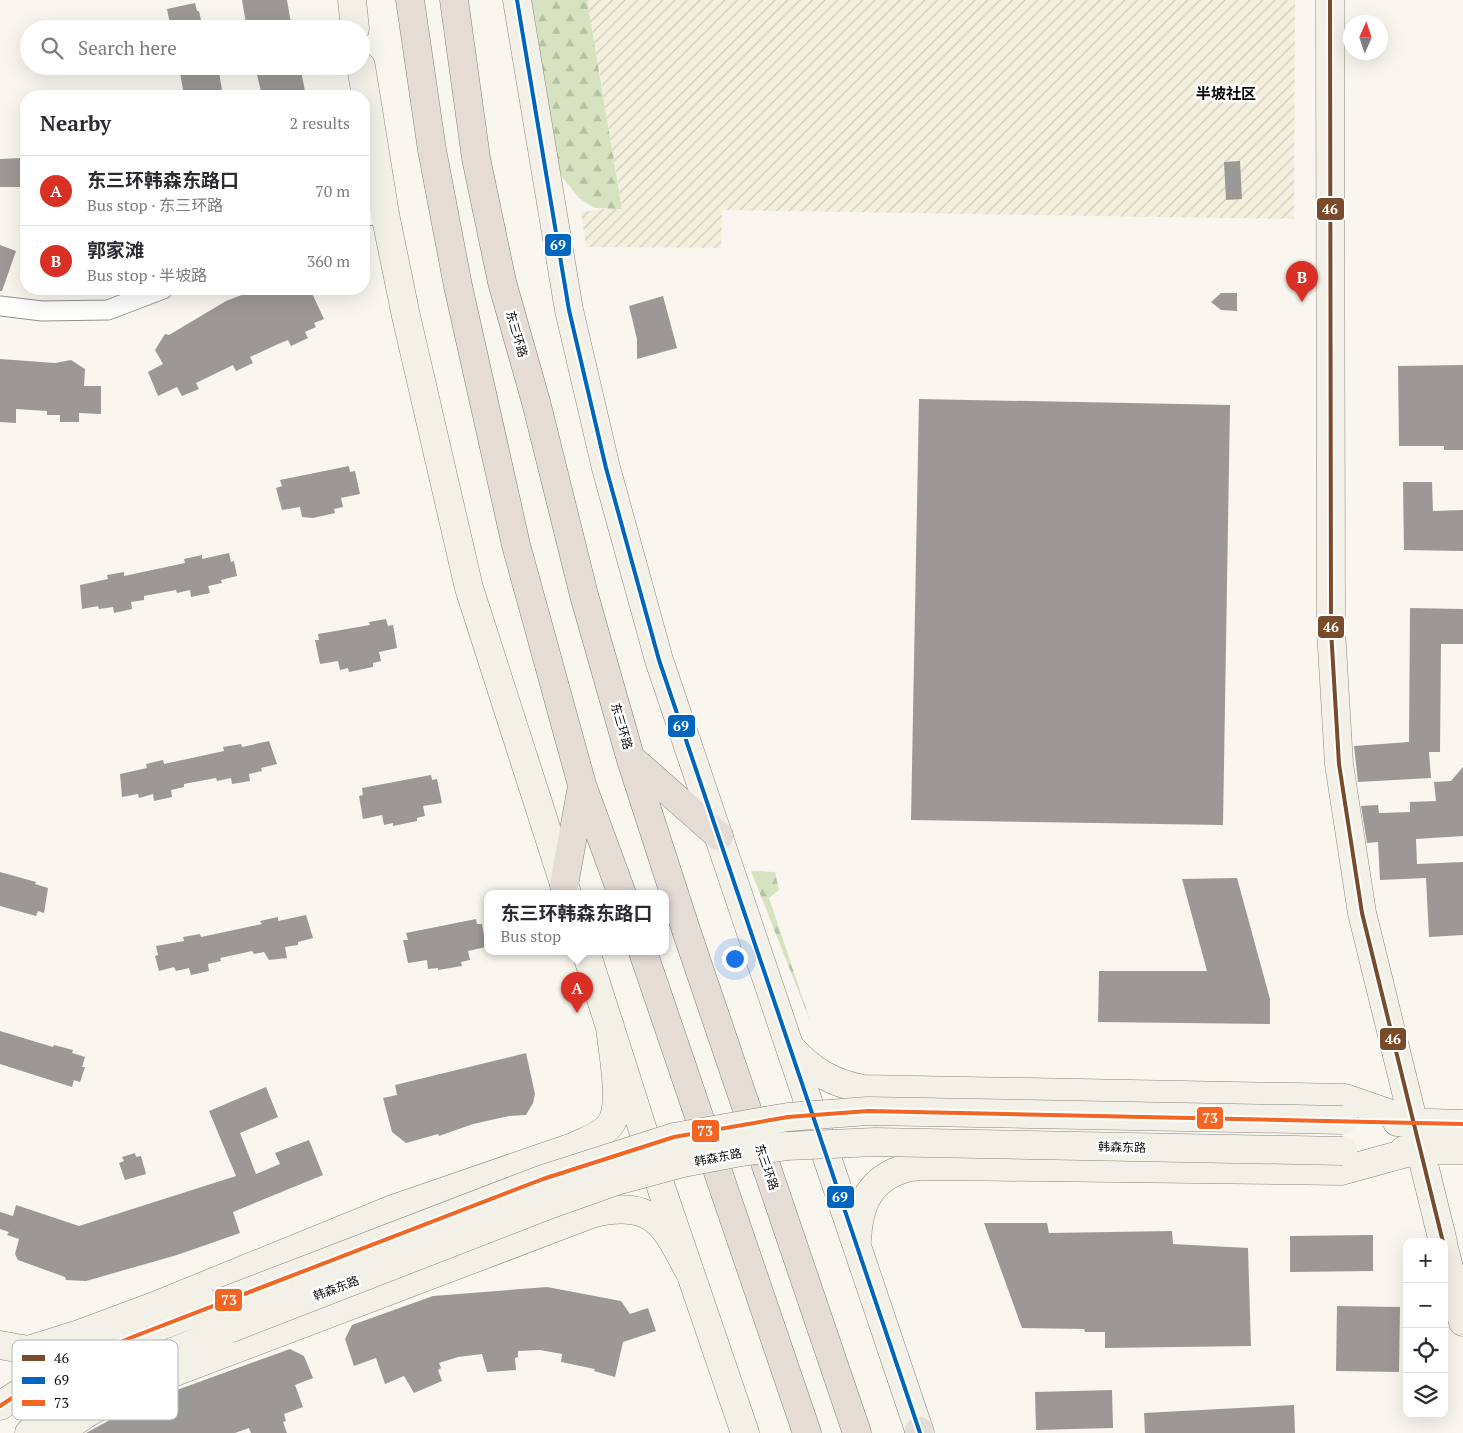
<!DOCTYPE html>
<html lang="en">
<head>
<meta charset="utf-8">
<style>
	body { margin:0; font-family:"PT Serif","Noto Sans SC",serif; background:#f7f7f7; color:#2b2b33 }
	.controls { position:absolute; right:15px; bottom:15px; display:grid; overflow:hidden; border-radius:10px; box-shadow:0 5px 20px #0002 }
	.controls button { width:45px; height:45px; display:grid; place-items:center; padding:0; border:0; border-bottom:1px solid #e1e1e2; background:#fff; color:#2b2b33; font:25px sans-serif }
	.compass { position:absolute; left:1343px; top:15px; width:45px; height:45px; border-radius:50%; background:#fff; box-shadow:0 5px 20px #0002; rotate:3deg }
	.you { position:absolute; left:734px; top:958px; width:18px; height:18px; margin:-12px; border:4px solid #fff; border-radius:50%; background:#1a73e8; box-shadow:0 0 0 8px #1a73e833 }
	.badge { display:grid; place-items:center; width:32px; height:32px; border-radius:50%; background:#d93025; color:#fff; font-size:16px; font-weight:700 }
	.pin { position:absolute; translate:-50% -41px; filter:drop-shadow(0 1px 2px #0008) }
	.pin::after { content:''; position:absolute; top:26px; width:18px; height:15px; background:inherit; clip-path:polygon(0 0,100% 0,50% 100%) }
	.popup { position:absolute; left:484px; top:890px; width:185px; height:65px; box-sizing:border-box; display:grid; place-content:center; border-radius:10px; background:#fff; filter:drop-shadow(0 1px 4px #0005); font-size:16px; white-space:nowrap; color:#7c7c81 }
	.popup b { font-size:19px; color:#2b2b33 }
	.popup::after { content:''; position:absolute; left:50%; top:100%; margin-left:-10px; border:10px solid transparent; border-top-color:#fff }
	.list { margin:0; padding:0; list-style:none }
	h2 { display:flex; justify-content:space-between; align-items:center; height:65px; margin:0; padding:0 20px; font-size:21px }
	h2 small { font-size:16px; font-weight:400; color:#7c7c81 }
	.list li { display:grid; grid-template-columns:32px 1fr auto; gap:15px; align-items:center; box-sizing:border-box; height:70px; padding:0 20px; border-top:1px solid #e1e1e2 }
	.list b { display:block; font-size:19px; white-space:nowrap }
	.list p { margin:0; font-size:16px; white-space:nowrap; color:#7c7c81 }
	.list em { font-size:16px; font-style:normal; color:#7c7c81 }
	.icon { flex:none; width:28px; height:28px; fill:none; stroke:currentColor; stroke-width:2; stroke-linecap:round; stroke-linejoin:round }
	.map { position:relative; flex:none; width:1463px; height:1433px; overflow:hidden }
	.search { position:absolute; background:#fff; box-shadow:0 5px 20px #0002; left:20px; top:20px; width:350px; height:55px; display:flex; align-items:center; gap:12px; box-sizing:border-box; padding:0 18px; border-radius:28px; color:#7c7c81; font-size:19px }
	.panel { position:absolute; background:#fff; box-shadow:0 5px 20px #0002; left:20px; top:90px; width:350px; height:205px; border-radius:20px }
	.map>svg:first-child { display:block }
	.farmland { fill:url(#farmland-furrows) }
	.forest { fill:url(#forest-firs) }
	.building { fill:#9c9895 }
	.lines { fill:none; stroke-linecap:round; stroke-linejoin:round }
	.street-casing { stroke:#92918e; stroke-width:21 }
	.secondary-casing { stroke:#898784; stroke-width:29 }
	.highway-casing { stroke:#7f7e7b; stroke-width:29 }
	.street { stroke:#fefefd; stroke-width:19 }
	.secondary { stroke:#f3f0e8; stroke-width:28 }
	.highway { stroke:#e6dcd6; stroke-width:28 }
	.secondary-bridge-casing { stroke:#898784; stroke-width:29; stroke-linecap:butt }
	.secondary-bridge { stroke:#f3f0e8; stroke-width:28 }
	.bus-1-casing { stroke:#fff; stroke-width:8 }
	.bus-2-casing { stroke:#fff; stroke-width:8 }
	.bus-3-casing { stroke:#fff; stroke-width:8 }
	.bus-1 { stroke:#7a4b2a; stroke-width:4 }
	.bus-2 { stroke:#0065bd; stroke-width:4 }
	.bus-3 { stroke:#f26522; stroke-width:4 }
	.labels { text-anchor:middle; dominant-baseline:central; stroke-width:5; stroke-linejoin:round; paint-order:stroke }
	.street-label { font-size:12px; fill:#0b0b0b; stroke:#fff }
	.quarter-label { font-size:15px; font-weight:bold; fill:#0b0b0b; stroke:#fff }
	.key { fill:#fff; stroke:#b6b6b6; stroke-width:1 }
	.key-label { font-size:14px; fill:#0b0b0b }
	.line-badge { stroke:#fff; stroke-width:2 }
	.badge-label { font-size:14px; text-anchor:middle; font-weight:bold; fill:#fff }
</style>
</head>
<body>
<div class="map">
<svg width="1463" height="1433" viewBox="0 0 1463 1433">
	<defs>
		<pattern id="farmland-furrows" width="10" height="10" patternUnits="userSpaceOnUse" patternTransform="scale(1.25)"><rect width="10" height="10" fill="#f4efdd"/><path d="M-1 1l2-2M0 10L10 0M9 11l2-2" fill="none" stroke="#d0ccbc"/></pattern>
		<pattern id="forest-firs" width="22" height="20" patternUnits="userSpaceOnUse" patternTransform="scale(1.25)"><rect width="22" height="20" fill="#d6e2c0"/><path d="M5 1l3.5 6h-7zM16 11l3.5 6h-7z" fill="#b6c1a4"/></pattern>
	</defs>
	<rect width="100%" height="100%" fill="#f9f6ef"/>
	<path class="farmland" d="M587 0H1295L1294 219 722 210 721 248 586 247 581 212 622 207Z"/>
	<path class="forest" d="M529 0H587L622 209 594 208 579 198 559 173Z
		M751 871 775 872 779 890 769 898 811 1023Z"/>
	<path class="building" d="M242 0H287L292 29H247Z
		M195 3 197 11H199L203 29H171L167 9Z
		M179 66H218L223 96H184Z
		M255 66H300L306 96H262Z
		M22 158 23 187H0V159Z
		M1240 161 1242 199 1226 200 1224 162Z
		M0 245 16 251 2 291H0Z
		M257 289H310L324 319 314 323 316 327 305 332 308 338 291 346 288 340 276 345 250 357 253 363 236 371 233 365 196 383 199 389 182 396 177 387 158 396 148 372 163 364 155 350 165 334 169 335 226 301Z
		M1221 293H1237V311L1221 310 1211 302Z
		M663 296 677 348 637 359V339L629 306Z
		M0 359 55 363 71 360 85 369 84 386H101V414L79 413V422H60V415H47V411L16 409V423L0 422Z
		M1463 365V450H1444V446H1399L1398 366Z
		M919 399 1230 405 1223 825 911 820Z
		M349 466 350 472 355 471 360 494 341 498 343 507 334 509 335 513 313 518 302 517 300 507 282 510 276 488 282 486 280 480Z
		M1403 482H1432L1433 511 1463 510V551L1404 550Z
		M229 553 231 562 234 561 237 576 221 580 222 583 208 586 210 593 191 597 190 590 177 593 176 590 144 596V600L131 602 132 609 114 613 113 607 99 609 98 606 82 609 80 585 108 579 107 575 124 572V576L185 563 184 559 202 555V559Z
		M1410 608 1463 609V644H1441L1440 752H1429L1431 778 1358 782 1354 746 1409 742Z
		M386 619 388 626 393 625 397 648 379 652 381 661 373 663V667L349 672 348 668 340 670 338 661 320 664 315 640H319L318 634 370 625 369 622Z
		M269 741 277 764 261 768 262 771 249 774 250 781 232 784 231 778 217 781 216 778 184 784V787L171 790 172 797 154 801 153 794 139 798 138 794 122 797 120 774 147 768 146 764 163 760 164 764 224 751 223 747 241 744 242 747Z
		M1463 767V836L1416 839 1417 864 1463 862V935L1429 937 1426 878 1380 880 1378 842 1367 843 1361 806 1378 805 1379 813 1410 812V802L1436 801 1434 782 1451 781Z
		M431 775 432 780 437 779 442 803 423 806 425 816 417 818V821L393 826V823L384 825 382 815 363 819 359 796 363 795 362 788Z
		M0 872 36 882 35 884 48 888 44 913 38 911 36 916 0 906Z
		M1237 878 1270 999V1024L1098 1022 1099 971H1207L1182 879Z
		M306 915 313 938 298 942V945L285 947 287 958 269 960 264 952 254 954 252 951 220 958 221 961 208 964 209 971 191 975 189 968 176 971 174 967 159 971 155 956 158 955 156 946 184 941 183 937 200 934 201 937 262 924 260 921 278 917V921Z
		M476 919 477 924H482L486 947 468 951 470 960 461 962 462 966 438 970V968L428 969 427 960 408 963 403 940H408L406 933Z
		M0 1031 53 1047 54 1045 73 1050 72 1053 85 1057 82 1067H85L80 1082 74 1080 72 1087 0 1064Z
		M526 1053 535 1094 533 1103 526 1115 509 1116 473 1124 439 1136 438 1134 406 1143 392 1132 383 1098 397 1095 395 1085Z
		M266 1087 278 1117 240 1133 256 1174 280 1164 275 1153 309 1140 323 1175 233 1212 240 1233 177 1255 86 1281 66 1280 65 1277 18 1260 15 1254 19 1239 7 1235 9 1232 0 1229V1212L13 1216 16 1205 79 1226 236 1176 209 1111Z
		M135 1153 136 1157 141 1156 146 1174 125 1180 119 1163 124 1161 122 1157Z
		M984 1223H1047L1049 1233 1172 1231 1173 1244 1248 1248 1251 1346 1105 1348V1332H1085L1084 1329 1022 1328Z
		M1373 1235V1271L1290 1272V1236Z
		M547 1287 621 1301 630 1314 648 1308 656 1331 623 1342 615 1377 594 1371 595 1369 561 1362 562 1354 540 1350 518 1351V1357L515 1358 516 1370 487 1372 482 1354 458 1357 439 1363 441 1368 438 1370 442 1381 414 1393 404 1376 385 1384 376 1358 354 1366 345 1339 352 1325 433 1296Z
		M1337 1306 1400 1307 1399 1372 1336 1371Z
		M290 1349 304 1356 313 1378 295 1385 303 1407 284 1414 286 1421 283 1422 287 1433H251L249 1428 235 1433H86L141 1403Z
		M1112 1390 1113 1428 1036 1430 1035 1392Z
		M1294 1405 1295 1433H1145L1144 1413Z"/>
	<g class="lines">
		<g class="street-casing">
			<path id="street" d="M364 216 385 214
				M0 306 42 311 108 310 163 289"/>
		</g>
		<g class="secondary-casing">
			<path id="secondary" d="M352 0 355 29
				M517 0 569 310 606 468 659 660 920 1433
				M1330 0 1331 630 1339 764 1362 913 1443 1242
				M361 66 385 214 406 316 469 588 567 893
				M586 952 663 1193 745 1433
				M791 1048C812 1071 832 1083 863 1089L1345 1098 1414 1122
				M1397 1122 1463 1124
				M1404 1150H1463
				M857 1240C859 1204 869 1179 906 1168 919 1165 936 1167 949 1166L1341 1171 1421 1149
				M1444 1248 1463 1322
				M0 1345 28 1350 79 1334 157 1305 393 1209 573 1147C585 1141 605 1135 612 1122 623 1101 612 1050 610 1026
				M0 1406 45 1376 130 1338 217 1304
				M29 1433 42 1421 130 1369 229 1329
				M60 1433C90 1407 126 1393 162 1377L594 1213C655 1199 665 1226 690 1273"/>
		</g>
		<g class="highway-casing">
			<path id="highway" d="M410 0 432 150 458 286 516 545 582 785 622 894
				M454 0 476 158 502 282 536 402 584 595 631 760 687 933 857 1433
				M633 760 719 836
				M564 885 582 786
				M643 952 807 1433
				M919 1433V1431"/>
		</g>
		<use href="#street" class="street"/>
		<use href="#secondary" class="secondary"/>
		<use href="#highway" class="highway"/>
		<g class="secondary-bridge-casing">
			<path id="secondary-bridge" d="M217 1304 543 1179 674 1137 788 1117 868 1111 1343 1120
				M229 1329 551 1204 616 1181 683 1163 741 1152 787 1146 875 1142 1343 1151"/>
		</g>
		<use href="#secondary-bridge" class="secondary-bridge"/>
		<g class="bus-1-casing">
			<path id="bus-1" d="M1330 0 1331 630 1339 764 1362 913 1443 1242"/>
		</g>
		<g class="bus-2-casing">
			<path id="bus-2" d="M517 0 569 310 606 468 659 660 920 1433"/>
		</g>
		<g class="bus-3-casing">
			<path id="bus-3" d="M0 1406 45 1376 130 1338 543 1179 674 1137 788 1117 868 1111 1463 1124"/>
		</g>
		<use href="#bus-1" class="bus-1"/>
		<use href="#bus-2" class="bus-2"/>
		<use href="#bus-3" class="bus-3"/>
	</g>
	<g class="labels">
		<g class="street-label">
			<text transform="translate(517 334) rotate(74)">东三环路</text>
			<text transform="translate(622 726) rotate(74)">东三环路</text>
			<text transform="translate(1122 1147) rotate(1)">韩森东路</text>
			<text transform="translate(718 1157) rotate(-11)">韩森东路</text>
			<text transform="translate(767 1167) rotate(71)">东三环路</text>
			<text transform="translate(336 1288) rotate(-21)">韩森东路</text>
		</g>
		<g class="quarter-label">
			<text x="1226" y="93">半坡社区</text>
		</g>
	</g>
	<rect x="12" y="1340" width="166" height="80" rx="8" class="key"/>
	<rect x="22" y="1355" width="23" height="6" fill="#7a4b2a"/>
	<rect x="22" y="1377" width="23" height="7" fill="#0065bd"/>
	<rect x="22" y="1400" width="23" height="6" fill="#f26522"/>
	<g class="key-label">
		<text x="54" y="1363">46</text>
		<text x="54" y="1385">69</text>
		<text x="54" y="1408">73</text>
	</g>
	<g class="line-badge">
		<rect x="1316" y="197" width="29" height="24" rx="5" fill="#7a4b2a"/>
		<rect x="544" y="233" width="28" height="24" rx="5" fill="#0065bd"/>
		<rect x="1317" y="615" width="28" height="24" rx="5" fill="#7a4b2a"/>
		<rect x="667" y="714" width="29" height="24" rx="5" fill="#0065bd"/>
		<rect x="1379" y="1027" width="28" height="24" rx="5" fill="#7a4b2a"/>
		<rect x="1196" y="1106" width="28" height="24" rx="5" fill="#f26522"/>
		<rect x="691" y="1119" width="29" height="24" rx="5" fill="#f26522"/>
		<rect x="826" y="1185" width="29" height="24" rx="5" fill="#0065bd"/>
		<rect x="214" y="1288" width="29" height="24" rx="5" fill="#f26522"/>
	</g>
	<g class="badge-label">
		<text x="1330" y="214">46</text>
		<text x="558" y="250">69</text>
		<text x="1331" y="632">46</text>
		<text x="681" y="731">69</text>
		<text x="1393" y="1044">46</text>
		<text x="1210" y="1123">73</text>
		<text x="705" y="1136">73</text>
		<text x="840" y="1202">69</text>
		<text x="229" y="1305">73</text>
	</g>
</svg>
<div class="controls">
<button>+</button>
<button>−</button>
<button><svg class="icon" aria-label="locate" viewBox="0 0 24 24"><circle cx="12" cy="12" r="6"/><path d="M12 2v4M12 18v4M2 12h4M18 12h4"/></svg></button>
<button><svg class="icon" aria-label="layers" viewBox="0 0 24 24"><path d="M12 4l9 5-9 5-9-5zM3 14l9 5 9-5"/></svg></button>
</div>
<svg class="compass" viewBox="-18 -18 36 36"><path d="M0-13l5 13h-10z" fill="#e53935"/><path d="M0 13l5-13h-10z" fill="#7c7c81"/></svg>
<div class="you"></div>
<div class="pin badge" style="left:577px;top:1013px">A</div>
<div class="popup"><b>东三环韩森东路口</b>Bus stop</div>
<div class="pin badge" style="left:1302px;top:302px">B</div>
<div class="search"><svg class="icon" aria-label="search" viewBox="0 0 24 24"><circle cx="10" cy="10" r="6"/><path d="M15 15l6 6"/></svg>Search here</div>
<section class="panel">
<h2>Nearby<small>2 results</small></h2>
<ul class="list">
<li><span class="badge">A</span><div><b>东三环韩森东路口</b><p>Bus stop · 东三环路</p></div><em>70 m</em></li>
<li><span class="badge">B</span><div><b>郭家滩</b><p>Bus stop · 半坡路</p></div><em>360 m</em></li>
</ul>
</section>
</div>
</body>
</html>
